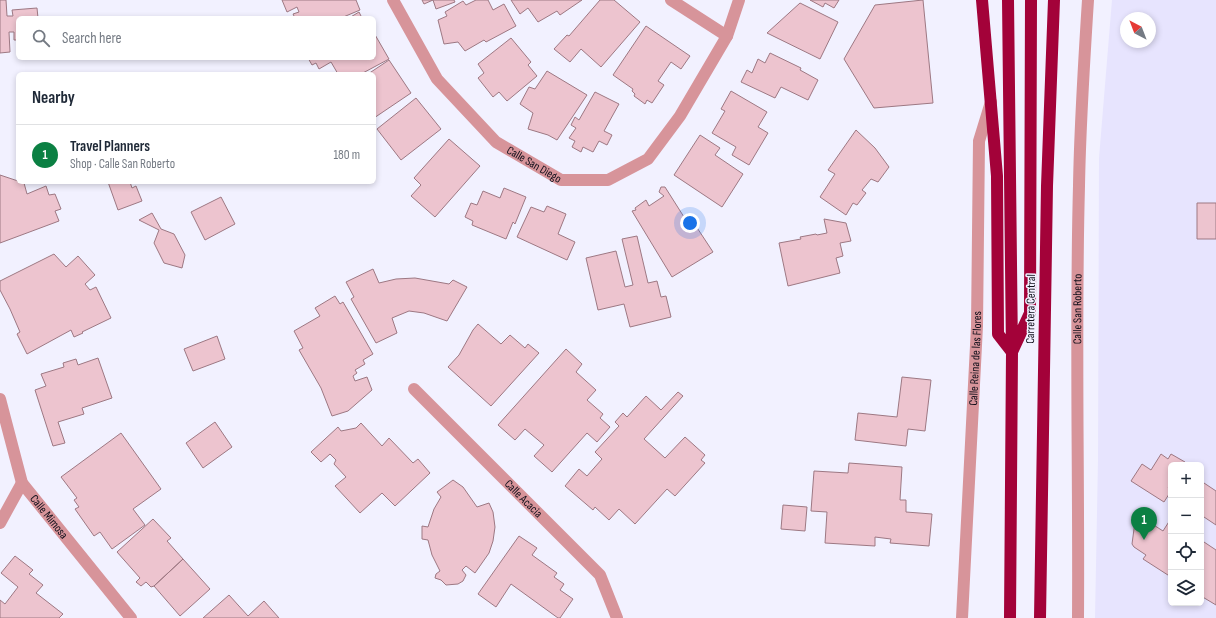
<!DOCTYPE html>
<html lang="en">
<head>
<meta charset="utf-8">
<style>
	body { margin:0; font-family:"Sofia Sans Condensed",sans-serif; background:#f2f2f3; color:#1f2937 }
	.controls { position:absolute; right:12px; bottom:12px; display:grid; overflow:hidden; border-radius:6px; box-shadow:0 2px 6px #0003 }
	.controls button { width:36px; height:36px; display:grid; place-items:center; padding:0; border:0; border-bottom:1px solid #e0e1e3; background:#fff; color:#1f2937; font:20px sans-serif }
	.compass { position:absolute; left:1120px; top:12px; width:36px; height:36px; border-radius:50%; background:#fff; box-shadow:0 2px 6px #0003; rotate:318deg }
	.you { position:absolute; left:690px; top:223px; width:14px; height:14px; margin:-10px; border:3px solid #fff; border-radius:50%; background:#1a73e8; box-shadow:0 0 0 6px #1a73e833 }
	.badge { display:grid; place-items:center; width:26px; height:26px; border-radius:50%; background:#0b8043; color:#fff; font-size:13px; font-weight:700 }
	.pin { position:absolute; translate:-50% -33px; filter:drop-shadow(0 1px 2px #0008) }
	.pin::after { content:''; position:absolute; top:21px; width:14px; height:12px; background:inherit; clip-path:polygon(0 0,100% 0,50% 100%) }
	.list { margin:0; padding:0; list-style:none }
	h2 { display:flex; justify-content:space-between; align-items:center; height:52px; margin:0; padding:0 16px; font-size:17px }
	h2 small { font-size:13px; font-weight:400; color:#747a83 }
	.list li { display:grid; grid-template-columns:26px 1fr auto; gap:12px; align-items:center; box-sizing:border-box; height:60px; padding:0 16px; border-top:1px solid #e0e1e3 }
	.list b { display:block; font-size:15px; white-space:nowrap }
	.list p { margin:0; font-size:13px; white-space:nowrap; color:#747a83 }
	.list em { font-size:13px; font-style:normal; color:#747a83 }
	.icon { flex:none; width:22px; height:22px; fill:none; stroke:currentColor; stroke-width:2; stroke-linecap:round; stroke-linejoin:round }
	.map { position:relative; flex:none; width:1216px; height:618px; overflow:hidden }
	.search { position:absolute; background:#fff; box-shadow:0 2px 6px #0003; left:16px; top:16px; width:360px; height:44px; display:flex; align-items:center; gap:10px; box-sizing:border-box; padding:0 14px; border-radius:6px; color:#747a83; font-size:15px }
	.panel { position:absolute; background:#fff; box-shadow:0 2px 6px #0003; left:16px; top:72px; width:360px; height:112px; border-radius:6px }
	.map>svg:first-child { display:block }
	.built { fill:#e7e4fe; fill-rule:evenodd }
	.building { fill:#edc4cf; stroke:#9d7883 }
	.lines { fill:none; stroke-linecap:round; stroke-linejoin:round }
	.street { stroke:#d7949a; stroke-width:12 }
	.highway { stroke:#a30239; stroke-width:12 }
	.labels { text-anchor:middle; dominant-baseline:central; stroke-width:3; stroke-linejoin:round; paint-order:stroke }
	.street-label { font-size:12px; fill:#0f0e19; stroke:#f2f1ff }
</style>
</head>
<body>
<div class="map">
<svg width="1216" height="618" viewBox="0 0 1216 618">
	<rect width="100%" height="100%" fill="#f2f1ff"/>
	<path class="built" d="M1112 0H1216V618H1095L1098 460 1099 158ZM1126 18H1150V42H1126ZM1171 465H1201V603H1171Z"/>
	<path class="building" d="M0 0H6L7 16H13L12 10 37 8 38 18H18V40H14V32H9L10 52 0 53Z
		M282 0H356L360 10 341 18H295L293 14 299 12 297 7 287 12Z
		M422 0H454L455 2 436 9 433 0 424 4Z
		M476 0H488L493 10 504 4 516 26 486 42 484 40 465 51 458 42 444 44 438 20 447 16 445 12 463 1 466 5Z
		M511 0H582L560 15 557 11 538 22 528 8 520 14Z
		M600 0H614L640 22 601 67 581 49 570 62 554 49 567 35 569 36Z
		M810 0H839L834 8 825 3 823 7Z
		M923 0 933 103 874 108 844 59 875 5Z
		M800 3 838 22 820 59 767 33Z
		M359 12 362 18H349Z
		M646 26 690 56 681 69 671 62 658 81 664 85 652 103 647 100 645 104 634 96 635 94 632 91 633 89 613 75Z
		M374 33 389 59 361 74H338L331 62 319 69 316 63 312 65 308 58H374Z
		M511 38 531 62 528 65 537 76 507 101 499 92 493 97 478 78 484 73 478 64Z
		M770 53 801 68 800 70 818 80 808 100 781 87 775 98 741 82 747 70 752 73 758 59 765 63Z
		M389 60 411 93 374 118V74H368Z
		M547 71 587 95 557 140 548 135 528 129 533 113 520 104 529 87 535 89Z
		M731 91 767 112 758 127 768 133 749 165 732 155 736 147 712 133 725 111 721 109Z
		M595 92 619 104 604 131 612 135 607 145 599 141 593 152 583 147 581 152 572 147 575 141 569 138 576 128 571 125 575 117 579 120Z
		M416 98 441 129 401 160 377 129Z
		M856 130 875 148 889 167 878 182 871 179 862 190 866 193 857 205 853 203 846 215 820 197 835 174 828 170Z
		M700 135 720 148 715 155 743 174 722 207 674 175Z
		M449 139 480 166 435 217 411 196 421 185 414 178Z
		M0 175 18 181V182L24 183 27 194 46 186 49 195 55 194 61 209 55 211 59 221 0 243Z
		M108 182H130L132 188 136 186 142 201 118 210Z
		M661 187H665L684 217 688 214 713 252 672 277 632 211 636 210 635 208 646 200 649 206 664 196 659 192Z
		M504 188 526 197 515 224 513 222 506 239 472 225 473 221 465 217 471 203 477 205 483 191 500 198Z
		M221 197 235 224 205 240 191 212Z
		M1197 203H1216V239H1197Z
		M547 206 566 214 558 234 575 242 567 260 517 237 531 207 544 212Z
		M152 213 161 229 174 234 185 255 182 268 164 263 154 243 159 230 139 220Z
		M824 219 846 223 851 241 840 243 843 256 836 258 840 273 788 286 779 243 801 239 800 237 816 234 817 235 827 233Z
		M637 236 648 283 657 281 661 297 666 296 671 317 630 327 624 304 598 310 586 258 616 251 625 287 633 285 622 239Z
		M54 254 66 267 78 256 95 275 85 284 90 290 96 287 111 318 82 332 83 333 74 337 71 330 27 354 17 334 20 332 10 309 0 290V281Z
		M373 269 379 283 396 279 415 278 449 284 453 280 467 287 447 321 424 313 409 311 392 318 397 333 376 343 351 299 354 297 346 282Z
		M335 296 340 304 343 302 373 354 363 360 365 364 355 370 357 373 353 376 355 381 367 377 372 390 348 411 332 416 321 388 299 350 303 348 294 331 320 316 315 308Z
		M478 324 501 344 510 335 525 348 528 344 539 353 491 406 448 367 459 355 473 330Z
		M217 336 225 359 193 371 184 349Z
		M566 349 582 364 576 372 596 390 587 400 603 414 600 418 610 427 597 442 587 433 552 472 534 456 544 445 525 429 515 440 498 425Z
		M98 358 112 398 82 408 84 414 58 422 65 443 53 446 35 390 46 386 41 374 64 367 63 363 76 359 78 365Z
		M902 377 931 380 925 431 908 429 906 446 855 440 858 413 897 417Z
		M678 392 683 396 644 439 665 458 685 437 705 455 701 460 705 463 675 496 667 489 635 524 619 509 609 520 595 507 593 510 565 486 579 469 587 476 602 459 595 452 619 426 615 422 623 413 627 417 646 396 661 410Z
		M215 422 232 447 203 468 186 443Z
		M361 423 382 446 389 438 413 463 418 459 430 473 395 506 382 493 360 513 335 486 346 477 334 464 336 460 330 454 321 462 311 452 338 427 341 431 356 428Z
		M121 433 161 489 133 509 145 525 112 549 100 532 94 536 75 509 79 507 74 500 77 498 61 477Z
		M1161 454 1168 459 1171 454 1185 462 1183 465H1171V484L1168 488 1171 491 1164 502 1131 481 1142 464 1151 470Z
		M849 463 902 467 900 500H906V512L932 514 929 546 890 543 891 539 875 537V546L825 543 827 512 811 511 814 471 848 473Z
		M453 480 463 487 477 507 489 503 493 512 495 527 493 541 489 553 475 573 466 566 462 570 466 575 463 581 458 584 446 585 441 580 435 578 436 574 440 571 432 555 428 540 422 539V526L428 527 434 509 441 497 437 492Z
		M1201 481 1216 491V525L1201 515Z
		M783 505 807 507 805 531 781 529Z
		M1145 509 1150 510 1154 512 1149 522 1163 531 1170 520 1171 521V577L1143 559 1146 555 1134 547 1132 544 1136 514Z
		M153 519 171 538 167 541 183 559 154 586 151 587 146 582 141 586 136 582 140 578 117 552Z
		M519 536 537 548 532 555 557 573 554 577 564 584 560 590 573 599 560 618H558L511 584 496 607 478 594Z
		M1201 540 1216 550V605L1201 596Z
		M15 556 33 570 29 574 43 585 36 593 63 614 59 618H0V600L5 604 18 587 1 573Z
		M183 559 210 589 180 616 154 586Z
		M229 595 248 616 264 601 279 618H203Z"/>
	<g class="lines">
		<g class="street">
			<path id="s1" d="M393 0 437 79 496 142 561 180H608L648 159 680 116 727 36 739 0"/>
			<path d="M671 0 727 36"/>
			<path id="s2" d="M414 389 600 575 617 618"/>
			<path id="s3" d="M0 399 22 483 131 618"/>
			<path d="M0 523 22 483"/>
			<path id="s4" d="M962 618 977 326 979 141 991 102"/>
			<path id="s5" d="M1078 618C1079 474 1075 330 1079 186 1080 124 1084 62 1088 0"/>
		</g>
		<path class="highway" d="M982 0 997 176 998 334 1012 352 1030 313 1031 0
			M1008 0 1012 352 1010 618
			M1040 618 1047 186 1054 0"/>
	</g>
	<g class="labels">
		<g class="street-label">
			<text stroke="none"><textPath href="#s1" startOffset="221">Calle San Diego</textPath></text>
			<text transform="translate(1031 309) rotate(-89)">Carretera Central</text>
			<text stroke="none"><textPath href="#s5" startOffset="309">Calle San Roberto</textPath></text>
			<text stroke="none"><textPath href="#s4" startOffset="260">Calle Reina de las Flores</textPath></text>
			<text stroke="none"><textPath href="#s2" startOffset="155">Calle Acacia</textPath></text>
			<text stroke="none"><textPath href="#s3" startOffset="130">Calle Mimosa</textPath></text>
		</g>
	</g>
</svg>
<div class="controls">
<button>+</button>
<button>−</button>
<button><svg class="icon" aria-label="locate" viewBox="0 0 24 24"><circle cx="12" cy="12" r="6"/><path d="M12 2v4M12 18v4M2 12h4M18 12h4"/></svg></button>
<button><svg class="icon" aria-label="layers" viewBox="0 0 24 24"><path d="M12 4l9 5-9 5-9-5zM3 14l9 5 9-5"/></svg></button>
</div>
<svg class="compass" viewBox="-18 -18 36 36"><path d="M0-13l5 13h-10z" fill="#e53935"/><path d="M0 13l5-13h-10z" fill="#747a83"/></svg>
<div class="you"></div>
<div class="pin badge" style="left:1144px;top:540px">1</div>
<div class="search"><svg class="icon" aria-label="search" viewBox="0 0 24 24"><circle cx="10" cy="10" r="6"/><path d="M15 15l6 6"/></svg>Search here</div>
<section class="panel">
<h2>Nearby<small></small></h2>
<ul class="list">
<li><span class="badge">1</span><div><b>Travel Planners</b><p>Shop · Calle San Roberto</p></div><em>180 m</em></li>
</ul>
</section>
</div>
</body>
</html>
